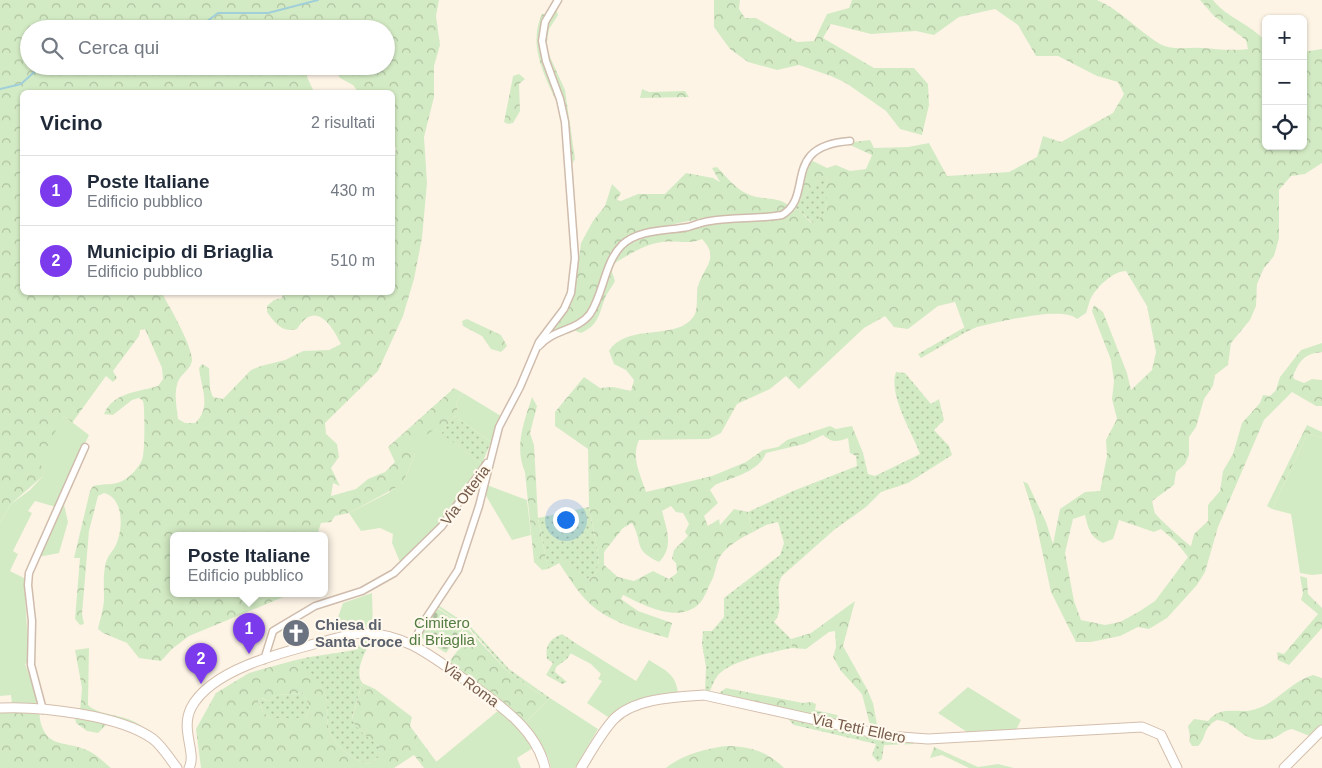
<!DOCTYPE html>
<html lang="it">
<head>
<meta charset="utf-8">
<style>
	body { margin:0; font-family:Helvetica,sans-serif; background:#f6f6f7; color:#1f2937 }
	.controls { position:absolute; right:15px; top:15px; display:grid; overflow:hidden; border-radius:8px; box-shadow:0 1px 4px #0004 }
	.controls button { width:45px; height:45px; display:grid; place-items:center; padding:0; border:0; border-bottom:1px solid #e0e1e3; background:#fff; color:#1f2937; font:25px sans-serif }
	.you { position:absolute; left:565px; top:519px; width:18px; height:18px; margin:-12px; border:4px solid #fff; border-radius:50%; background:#1a73e8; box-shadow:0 0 0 8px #1a73e833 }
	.badge { display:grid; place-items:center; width:32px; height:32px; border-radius:50%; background:#7c3aed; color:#fff; font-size:16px; font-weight:700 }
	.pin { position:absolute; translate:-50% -41px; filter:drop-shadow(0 1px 2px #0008) }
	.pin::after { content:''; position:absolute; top:26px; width:18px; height:15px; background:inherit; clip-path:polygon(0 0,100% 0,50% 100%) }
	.popup { position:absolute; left:170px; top:532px; width:158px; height:65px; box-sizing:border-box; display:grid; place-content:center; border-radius:8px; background:#fff; filter:drop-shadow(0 1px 4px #0005); font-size:16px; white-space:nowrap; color:#747a83 }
	.popup b { font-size:19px; color:#1f2937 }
	.popup::after { content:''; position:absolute; left:50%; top:100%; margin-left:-10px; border:10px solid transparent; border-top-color:#fff }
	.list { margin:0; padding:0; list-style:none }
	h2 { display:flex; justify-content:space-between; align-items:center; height:65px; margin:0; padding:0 20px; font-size:21px }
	h2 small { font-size:16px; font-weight:400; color:#747a83 }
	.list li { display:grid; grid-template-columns:32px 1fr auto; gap:15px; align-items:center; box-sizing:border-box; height:70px; padding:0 20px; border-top:1px solid #e0e1e3 }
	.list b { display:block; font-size:19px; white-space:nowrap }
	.list p { margin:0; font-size:16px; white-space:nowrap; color:#747a83 }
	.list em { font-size:16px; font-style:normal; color:#747a83 }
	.icon { flex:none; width:28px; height:28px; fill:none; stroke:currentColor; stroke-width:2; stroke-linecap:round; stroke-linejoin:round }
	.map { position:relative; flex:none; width:1322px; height:768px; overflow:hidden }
	.search { position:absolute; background:#fff; box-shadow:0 1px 4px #0004; left:20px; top:20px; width:375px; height:55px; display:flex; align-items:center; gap:12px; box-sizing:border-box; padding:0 18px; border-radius:28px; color:#747a83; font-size:19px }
	.panel { position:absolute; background:#fff; box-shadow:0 1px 4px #0004; left:20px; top:90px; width:375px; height:205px; border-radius:8px }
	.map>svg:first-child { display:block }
	.grass { fill:url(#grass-dots) }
	.forest { fill:url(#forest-crowns); fill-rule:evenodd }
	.cemetery { fill:url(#cemetery-stones) }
	.garden { fill:#d3ebc4 }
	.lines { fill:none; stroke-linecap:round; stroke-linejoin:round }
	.stream { stroke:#a0cfd9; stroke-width:2 }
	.street-casing { stroke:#cfbcac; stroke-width:9 }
	.secondary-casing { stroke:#d4beac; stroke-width:11 }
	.street { stroke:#fff; stroke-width:6 }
	.secondary { stroke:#fff; stroke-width:9 }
	.labels { text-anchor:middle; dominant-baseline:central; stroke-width:4.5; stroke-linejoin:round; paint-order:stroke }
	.street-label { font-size:15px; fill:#765b4a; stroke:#fff8ed }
	.park-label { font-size:15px; fill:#527c42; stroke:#fff8ed }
	.worship-label { font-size:15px; font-weight:bold; fill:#5b616d; stroke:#fff8ed; text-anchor:start }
</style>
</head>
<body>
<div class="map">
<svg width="1322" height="768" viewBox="0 0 1322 768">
	<defs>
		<pattern id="grass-dots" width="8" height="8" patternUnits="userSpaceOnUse" patternTransform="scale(1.25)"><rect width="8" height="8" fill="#d3ebc4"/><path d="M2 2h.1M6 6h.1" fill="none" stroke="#b0c1a1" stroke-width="1.8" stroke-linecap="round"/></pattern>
		<pattern id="forest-crowns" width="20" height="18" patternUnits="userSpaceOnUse" patternTransform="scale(1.25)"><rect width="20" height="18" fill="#d3ebc4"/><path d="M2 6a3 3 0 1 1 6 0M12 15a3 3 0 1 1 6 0" fill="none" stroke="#b0c1a1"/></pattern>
		<pattern id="cemetery-stones" width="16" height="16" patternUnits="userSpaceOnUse" patternTransform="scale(1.25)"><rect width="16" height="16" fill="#d3ebc4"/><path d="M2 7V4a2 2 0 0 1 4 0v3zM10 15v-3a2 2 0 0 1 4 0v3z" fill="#b0c1a1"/></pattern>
	</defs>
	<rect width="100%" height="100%" fill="#fdf4e6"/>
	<path class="grass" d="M821 174 827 179C826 196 832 216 812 223L799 210 795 209 799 200 802 199Z
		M965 327 966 332 921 358 918 354Z
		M896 372 905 373 931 404 939 399 944 420 934 430 949 446 952 455 908 483 881 492 866 507 834 530 782 576C773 592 786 608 774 622L791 639 792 648C772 652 734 660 719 674 715 678 712 686 710 691H705L706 667 702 644 703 631H712L724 617V598L780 555 784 543 778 522 766 525 753 532 748 512 793 491 857 466 856 456 863 453 868 474 875 476 920 454C912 432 888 395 896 372Z
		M454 416 491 442 482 464 441 434Z
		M589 507 599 558 597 572 589 580 565 560 548 569 538 518Z
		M438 605 471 627 509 669 550 698 548 700 508 672 471 630 437 607Z
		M562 634 577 644 567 659 556 667 555 672 567 682 562 684 546 675 553 663 547 659C545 646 549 639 562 634Z
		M367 637H375C366 648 354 670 362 683L352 718C357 731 370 737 379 747V757L368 764C351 759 331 744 328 725 326 715 329 703 325 694 319 679 304 670 292 661 314 655 335 654 358 649L359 642Z
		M303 693 310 707 305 718H270L264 713 258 700 261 698 268 701 278 695Z
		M786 717 863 736 917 744 884 745 882 759 878 762 872 755 876 744 794 725Z"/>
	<path class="forest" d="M0 0H439L436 16 440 45 434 66V97L424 137 427 183 422 238 414 279 403 316 378 371 325 423 326 434 337 444 339 457 331 468 340 486 333 483 331 496 356 489 368 479 385 472 395 462 388 447 454 388 463 393 456 403 458 411 441 434 435 429 415 453 404 481 397 487 349 513 335 516 331 522 321 523 317 535H174V593H293L189 636 172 649 161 661 139 658 127 643 103 633 98 629C100 619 104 608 104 598 104 587 103 577 105 567 106 559 109 555 113 550 124 534 125 498 104 493L98 496 89 531 82 614 84 624 80 625 75 619 80 558H74L90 491 93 486C104 483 115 486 124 480 131 476 139 467 142 460 145 454 145 408 143 401L139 398 132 400 113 415 104 414C113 392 139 392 158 386L163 379 162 368 145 329 140 330 139 336 113 371 117 378 113 382 106 376 72 423 64 416 43 476 11 504 0 523ZM29 29H386V66H333L340 78 353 85 358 92H392L393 145 396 148 392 178V292L283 293 282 298 274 300 267 306V312C275 323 282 333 297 329 315 300 331 324 341 344L329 350 303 351 285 360 261 366 251 370 223 399 213 397 210 389 209 368 202 364 199 368C201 387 212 408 195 423H185L178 419C177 409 174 395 177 385 179 374 192 370 192 359 191 344 170 307 161 292H22V92H314L307 77 308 66H29Z
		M714 0H740L739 9 745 18H756L797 42 814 41 827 14 849 8 852 0H1097C1121 10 1138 31 1160 44 1174 51 1188 47 1202 48 1219 49 1230 51 1248 49L1246 40 1214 16 1200 0H1213C1227 18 1251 24 1266 42V146H1303V52L1322 49V163L1305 174 1291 176 1279 190V238L1274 256 1264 268 1257 284 1256 306 1250 320 1231 343 1228 365 1215 375 1213 386 1204 399 1196 427 1189 437V455L1185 464 1176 472 1174 485 1152 501C1153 505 1154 510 1155 513 1157 517 1186 543 1191 546L1194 534 1208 521V505L1220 491 1223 471 1233 454 1242 423 1260 403 1263 395 1270 396 1276 390 1280 377 1301 350 1322 343V352C1304 354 1300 360 1293 376L1294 379 1304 383 1312 379 1322 380V406H1316L1292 392 1264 420 1218 527 1205 572 1197 585 1167 618 1149 629 1138 627 1120 636 1091 642H1076L1051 592 1035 518 1023 481 1028 484 1046 522 1053 544 1060 509 1085 492 1100 491 1107 456 1106 440 1117 419 1112 399 1114 381 1111 360 1092 311 1094 305 1103 312 1127 373 1131 390 1152 370 1156 352 1147 306 1126 271C1113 271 1097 287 1091 298 1089 302 1088 308 1086 313L1077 319C1063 305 996 323 977 327L966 332 955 302 938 306 908 329 894 327 885 316 864 328 799 389 786 376 770 389 737 404 721 433 709 439 639 440C631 458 640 473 646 492L712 476 746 462 763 450 778 447 787 440 830 426 836 429 852 426 863 453 856 456 850 453 848 438C837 442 832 443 823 435L804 444 766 453C759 472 733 477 715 485L710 490 718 503 704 516 708 526 719 519 720 525 734 509 748 512 753 532C741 538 730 544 721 555 716 561 716 572 712 580 708 587 705 598 699 604 678 624 644 605 623 595L621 599 638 611 672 623 668 638C640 630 607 622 587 601 576 590 568 576 559 563L565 559 589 580 597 572 599 558 589 507 588 449 555 426V412L584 377 600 388 613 387 631 391 634 380 626 370 614 364 609 351C628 322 676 342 694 316 699 308 695 293 699 283 706 265 719 257 702 239 689 245 677 240 663 242 644 244 629 255 613 264L625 246 653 234 708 225 778 218 788 214 795 209 799 210 811 223C832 216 826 196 827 179L821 175 802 199 799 200 803 175 811 160 827 168 836 165 850 171 866 169 872 155 850 145 853 142 870 140 874 148 908 147 929 143 947 176 1009 172 1037 157 1043 136 1061 142 1113 113 1124 94 1118 82 1097 76 1058 56H1036L1018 25 995 9 959 17 934 35 916 31 871 34 831 24 823 38 874 68H914L928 84 929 105 922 135 900 129 886 111 846 83 831 76 799 65 777 70 748 62 730 49 714 27ZM671 506 676 512 683 513 689 524 685 532 688 536 674 550 672 559 676 563 677 573 669 579 653 571 634 581 618 577 604 565V552L623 528 632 523C644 544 632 549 659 562 674 547 667 530 662 511ZM1085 515C1088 528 1090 537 1103 543L1113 539 1119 520 1154 532 1161 529 1176 542 1188 557 1155 601 1140 611 1120 622 1105 625 1081 620 1074 601 1065 553 1073 519Z
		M556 9 558 15 549 29 546 48 565 90 575 159 571 165C570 149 570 131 566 115 557 74 531 50 556 9Z
		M542 14H546C530 46 549 75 559 107 546 79 527 46 542 14Z
		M519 74 525 79 519 84 520 111 513 123 508 124 504 122 512 82 513 76Z
		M642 89 649 92 685 91 689 97 640 98Z
		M717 167C727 177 736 190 750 195 762 200 781 196 790 207 777 216 732 215 714 217 684 221 653 228 624 239L590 309 577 322 546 335 569 307 574 294 581 243 593 221 605 206 612 184 621 193 617 200 621 201 638 194H665L686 173 713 178 720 182 712 168Z
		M611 269 615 281C612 287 607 293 605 298 599 314 599 325 581 333L573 330C596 317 604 293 611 269Z
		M467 319 501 335 507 346 501 352 491 349 482 336 463 326 462 321Z
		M532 397 537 406 530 433 534 445 538 518 548 569 542 570 534 562 525 472C514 447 524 422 532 397Z
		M1307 425 1322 432V438L1310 434 1306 437 1272 509 1267 506Z
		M1300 576 1307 578 1308 594 1322 608V628L1289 665 1278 660 1277 652 1284 654 1318 614 1301 600 1303 593Z
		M855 601 843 646 867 689 873 703 878 730 871 729 862 694 841 671 833 657 836 647 835 631 829 632 806 649 792 648 791 639 811 633Z
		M466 627 508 672 548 700 525 723 508 706 449 662 461 646 455 641Z
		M89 648 88 705C101 718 132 712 149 733L80 712 82 688 75 650Z
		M292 661C306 668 319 679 325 694 329 703 326 715 328 725 331 744 351 759 368 764L379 757V747C369 737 357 731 352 719L362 683 375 689 412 717 410 726 441 768H424L414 755 394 768H201L196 729 216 693 249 673ZM303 693 310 707 305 718H270L264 713 258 701 262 698 268 701 278 695Z
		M1313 675 1322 678V727L1312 737 1292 729C1284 730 1279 737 1271 739 1242 745 1238 722 1217 720 1202 728 1207 738 1198 746H1192L1189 741 1190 737 1188 726 1194 719 1208 721C1222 704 1238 715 1256 709 1275 704 1290 682 1313 675Z
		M726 688 803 703 811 702 816 704 815 710 837 715 842 722 719 693Z
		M0 710 39 712C43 751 64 739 89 751 97 755 105 763 111 768H0Z
		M75 718 108 723 98 733 87 731 76 723Z
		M726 746C749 746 767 751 784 768H666C683 754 705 749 726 746Z
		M934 747 978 767 998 764 1014 768H969L942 755 930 758Z"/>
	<path class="cemetery" d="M437 608 465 626 446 653 419 636Z"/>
	<path class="garden" d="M463 393 501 416 491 442 454 416 458 411 456 403Z
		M64 416 89 435 56 507 35 501 28 511 32 513 13 551 18 554 10 571 24 578 29 662 25 664C30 677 37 690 36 705L12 704 11 695 0 696V523L11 504 30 490 43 476 45 469 38 463Z
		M435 429 482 464 438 525 400 562 392 543 393 534 380 528 361 531 349 513 388 493 404 481 415 453 413 444Z
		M1310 434 1322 438V574L1312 575 1300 573 1291 514 1272 509 1306 437Z
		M487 485 527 500 531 535 512 540 485 494Z
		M63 500 68 522 59 553 38 557Z
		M372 593 373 627 340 632 338 617 343 603Z
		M577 644 636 681 649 660C664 670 676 673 678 693L633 703 608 717 587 703 602 681 598 679 601 674 591 664 570 653Z
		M968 687 1021 720 1015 732 970 734 938 713Z
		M550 698 598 729 575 768H551L548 757 525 723Z
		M499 710 515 724 533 748 517 758 521 768H441L436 762Z"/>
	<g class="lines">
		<path class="stream" d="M167 29 198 28 218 13H268L318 0
			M0 89 21 84 41 66"/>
		<g class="street-casing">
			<path id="street" d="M539 346C553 329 577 331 590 314 604 293 604 263 622 245 639 229 667 231 688 227 695 225 702 222 710 221 734 217 759 219 782 215 815 196 780 146 850 141
				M412 645 425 620 458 570 479 506 499 427 520 387 539 342 564 309 571 293 575 258 565 122 560 99 546 61 542 41 545 22 558 0
				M264 660 273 631 315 606 362 591 394 573 442 526 487 463
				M43 710 31 665 32 621 28 585 29 573 85 447"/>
		</g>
		<g class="secondary-casing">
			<path id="secondary" d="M0 708C40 706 120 715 153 739 163 747 169 758 177 768
				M189 768C197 753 180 730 191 708 214 663 307 647 352 634 373 631 393 636 412 645 430 654 447 667 464 679 495 702 536 727 545 768
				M581 768C591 752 601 733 614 719 635 698 676 697 704 695L888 736 928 739 1142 727 1161 735 1177 768
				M1284 768 1322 730"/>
		</g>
		<use href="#street" class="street"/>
		<use href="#secondary" class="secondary"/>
	</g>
	<defs>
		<g id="church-disc" transform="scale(1.4375)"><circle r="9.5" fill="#6b7280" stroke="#fff8ed"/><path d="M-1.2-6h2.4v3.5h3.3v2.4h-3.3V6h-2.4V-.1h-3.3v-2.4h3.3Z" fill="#fff"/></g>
	</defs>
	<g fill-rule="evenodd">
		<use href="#church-disc" x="296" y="633"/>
	</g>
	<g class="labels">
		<g class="street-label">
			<text transform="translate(465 495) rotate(-53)">Via Otteria</text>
			<text transform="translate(471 684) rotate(36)">Via Roma</text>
			<text transform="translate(859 728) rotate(12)">Via Tetti Ellero</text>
		</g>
		<g class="park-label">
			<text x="442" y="622">Cimitero<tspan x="442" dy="17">di Briaglia</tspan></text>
		</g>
		<g class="worship-label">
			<text x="315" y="624">Chiesa di<tspan x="315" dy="17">Santa Croce</tspan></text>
		</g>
	</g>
</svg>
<div class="controls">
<button>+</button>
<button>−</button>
<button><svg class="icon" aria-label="locate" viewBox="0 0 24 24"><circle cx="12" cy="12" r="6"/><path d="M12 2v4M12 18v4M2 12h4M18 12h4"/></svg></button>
</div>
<div class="you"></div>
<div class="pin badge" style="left:249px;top:654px">1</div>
<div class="popup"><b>Poste Italiane</b>Edificio pubblico</div>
<div class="pin badge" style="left:201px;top:684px">2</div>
<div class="search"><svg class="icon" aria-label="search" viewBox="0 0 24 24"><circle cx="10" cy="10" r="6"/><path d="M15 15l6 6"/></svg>Cerca qui</div>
<section class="panel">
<h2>Vicino<small>2 risultati</small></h2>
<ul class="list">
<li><span class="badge">1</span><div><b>Poste Italiane</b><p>Edificio pubblico</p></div><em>430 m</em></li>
<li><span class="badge">2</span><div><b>Municipio di Briaglia</b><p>Edificio pubblico</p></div><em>510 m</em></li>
</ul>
</section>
</div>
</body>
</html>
